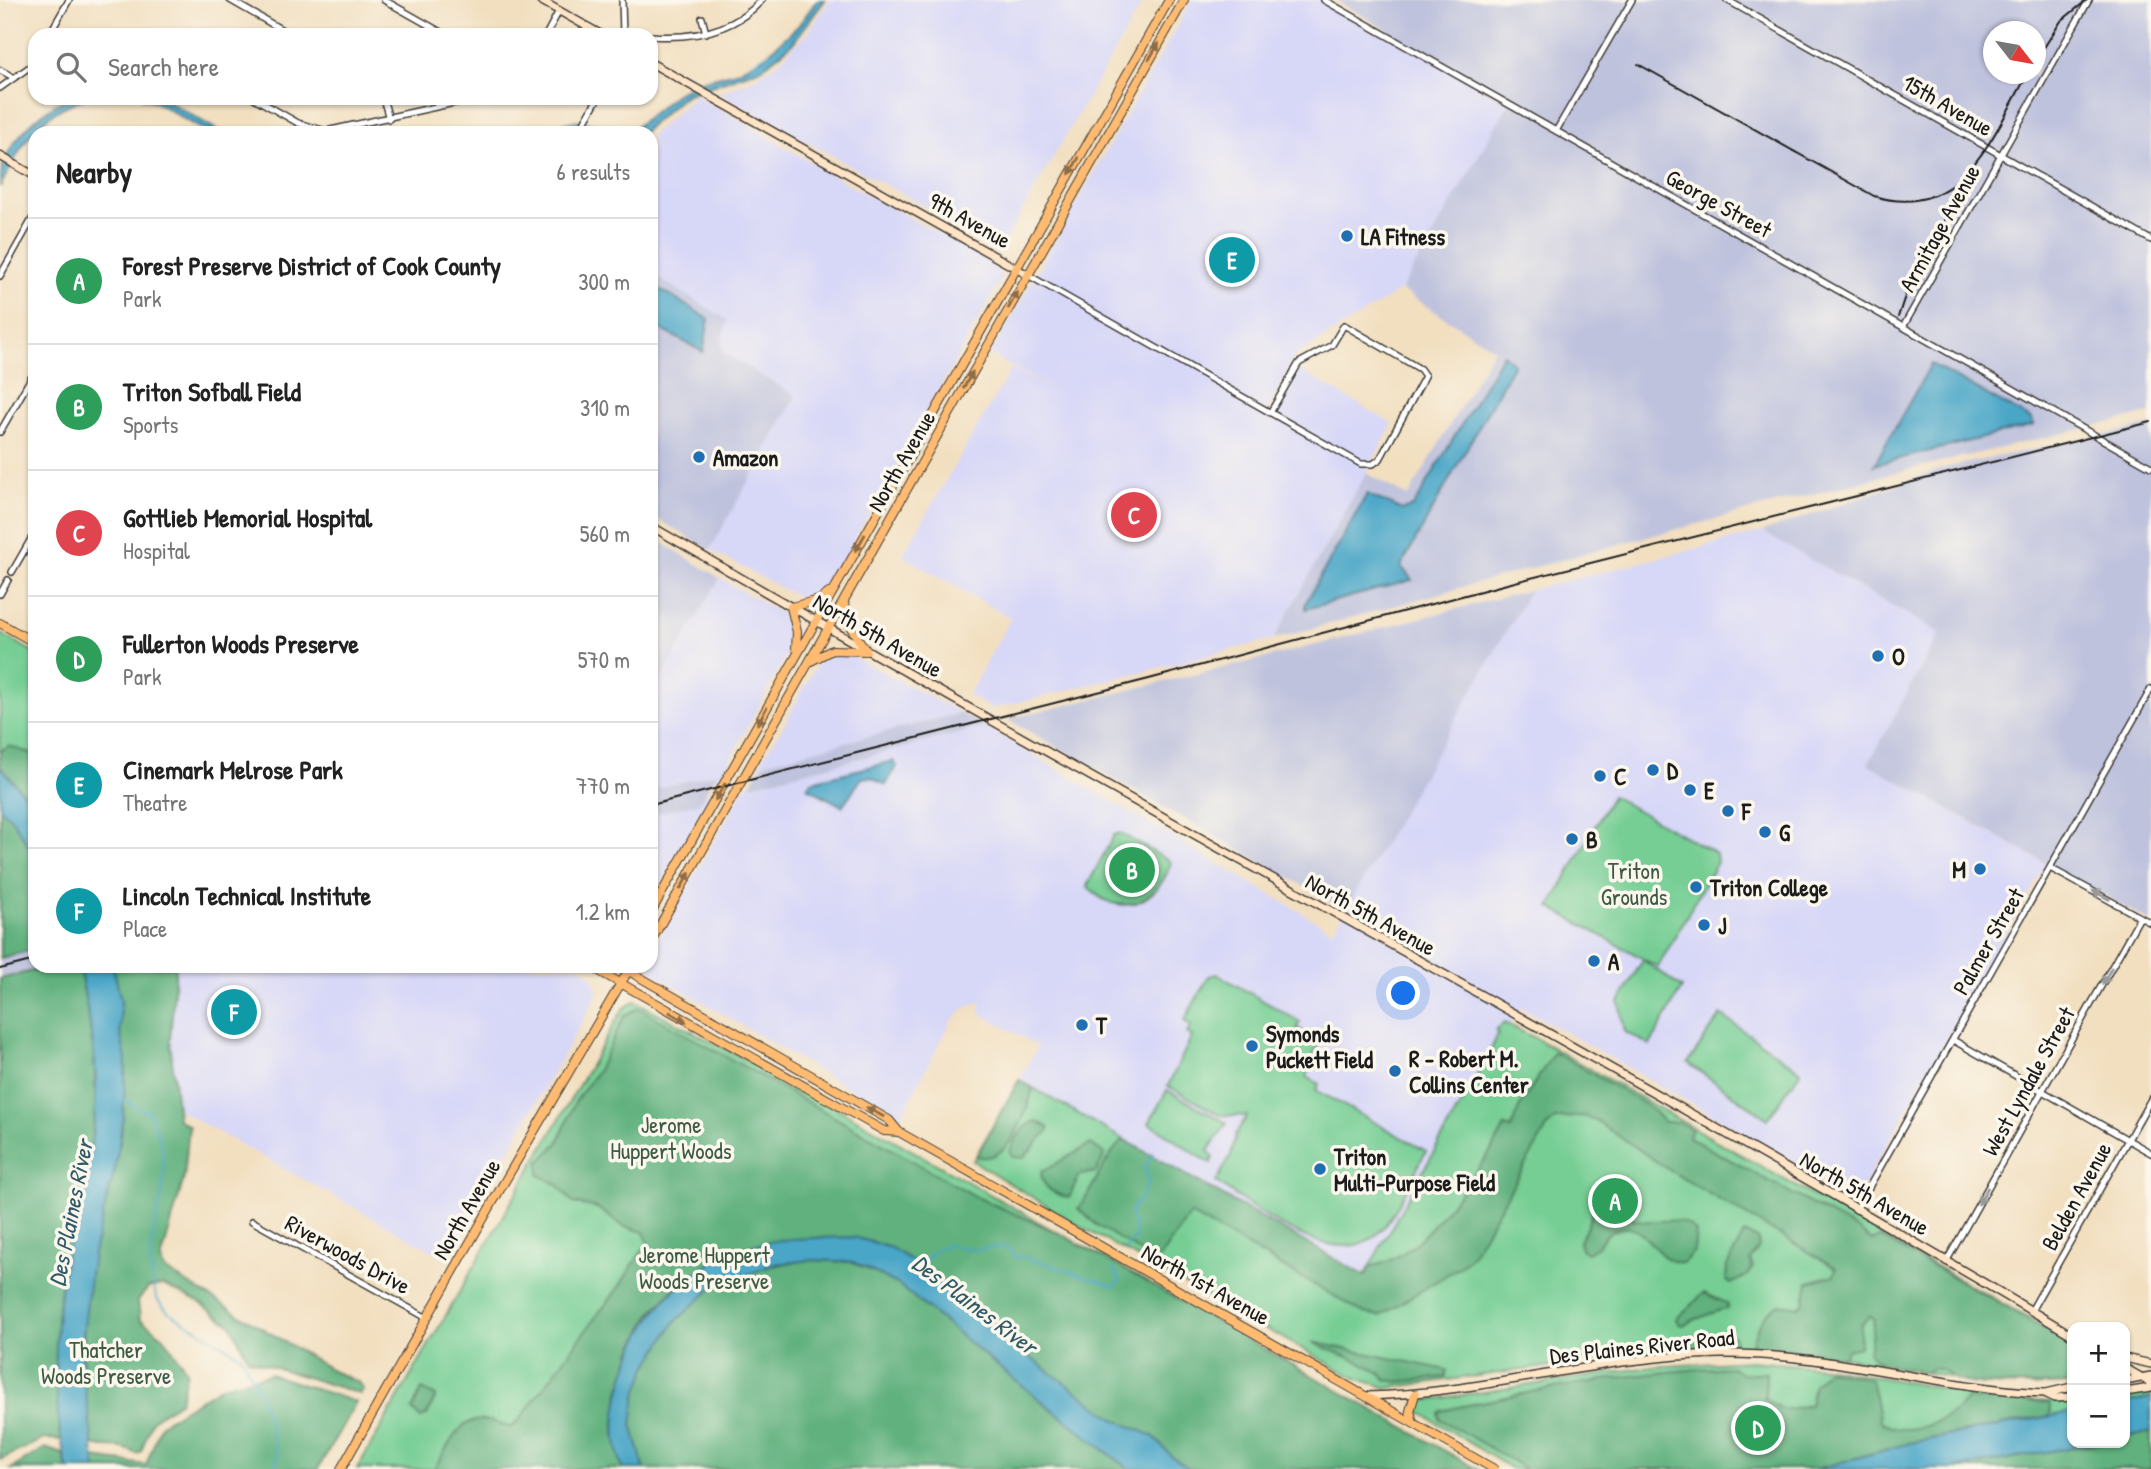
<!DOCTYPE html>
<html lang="en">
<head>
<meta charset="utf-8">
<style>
	body { margin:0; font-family:"Patrick Hand",sans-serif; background:#f2f2f2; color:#222 }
	.controls { position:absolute; right:21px; bottom:21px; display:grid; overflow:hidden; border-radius:14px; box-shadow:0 2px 5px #0004 }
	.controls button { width:63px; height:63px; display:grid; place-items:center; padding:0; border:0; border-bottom:2px solid #e0e0e0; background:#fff; color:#222; font:35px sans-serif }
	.compass { position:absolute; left:1983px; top:21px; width:63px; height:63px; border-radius:50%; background:#fff; box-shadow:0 2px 5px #0004; rotate:121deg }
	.you { position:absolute; left:1404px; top:994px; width:24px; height:24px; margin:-18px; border:5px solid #fff; border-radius:50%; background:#1a73e8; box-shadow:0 0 0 10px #1a73e833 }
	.badge { display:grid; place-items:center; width:46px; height:46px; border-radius:50%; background:#2563eb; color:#fff; font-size:23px; font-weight:700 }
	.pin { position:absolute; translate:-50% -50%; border:4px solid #fff; box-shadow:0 2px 7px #0006 }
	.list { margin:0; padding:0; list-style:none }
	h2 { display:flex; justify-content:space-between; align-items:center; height:91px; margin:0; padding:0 28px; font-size:30px }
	h2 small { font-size:23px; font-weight:400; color:#767676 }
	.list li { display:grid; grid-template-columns:46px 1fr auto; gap:21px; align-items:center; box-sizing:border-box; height:126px; padding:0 28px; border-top:2px solid #e0e0e0 }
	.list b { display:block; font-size:26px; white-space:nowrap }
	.list p { margin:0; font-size:23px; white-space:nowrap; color:#767676 }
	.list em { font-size:23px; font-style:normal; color:#767676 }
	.icon { flex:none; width:38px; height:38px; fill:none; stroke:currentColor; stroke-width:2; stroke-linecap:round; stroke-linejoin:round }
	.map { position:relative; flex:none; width:2151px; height:1469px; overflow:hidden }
	.search { position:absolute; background:#fff; box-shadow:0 2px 5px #0004; left:28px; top:28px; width:630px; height:77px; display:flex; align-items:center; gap:18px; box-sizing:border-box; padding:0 24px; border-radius:21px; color:#767676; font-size:26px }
	.panel { position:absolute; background:#fff; box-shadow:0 2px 5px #0004; left:28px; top:126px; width:630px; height:847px; border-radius:21px }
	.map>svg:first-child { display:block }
	.built { fill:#d7d7f8 }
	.industrial { fill:#bfc2dd; fill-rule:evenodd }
	.green { fill:#76ce94; stroke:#497558; stroke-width:2 }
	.forest { fill:#60b17e; stroke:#3e664d; stroke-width:2 }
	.water { fill:#49a6c7; stroke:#326172; stroke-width:2 }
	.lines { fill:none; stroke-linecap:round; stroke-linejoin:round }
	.stream { stroke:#49a6c7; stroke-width:2 }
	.street-casing { stroke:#3c3935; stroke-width:8 }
	.secondary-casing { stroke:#3c3935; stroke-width:10 }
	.primary-casing { stroke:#3c3935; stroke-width:10 }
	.street { stroke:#fff; stroke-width:5 }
	.secondary { stroke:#ffe4c6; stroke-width:7 }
	.primary { stroke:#ffbb71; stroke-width:8 }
	.rail { stroke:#1c1c1c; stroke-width:2 }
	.oneway { fill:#8e6c46 }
	.oneway2 { fill:#999 }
	.poi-dot { fill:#1f6fb2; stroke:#fbf7ec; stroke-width:2.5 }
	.labels { text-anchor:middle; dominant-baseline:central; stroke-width:7; stroke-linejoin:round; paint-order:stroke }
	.street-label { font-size:23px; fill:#1c1c1c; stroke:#fbf7ec }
	.poi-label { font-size:23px; font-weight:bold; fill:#1c1c1c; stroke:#fbf7ec; text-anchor:start }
	.park-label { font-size:23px; fill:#3c5a46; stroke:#fbf7ec }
	.water-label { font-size:24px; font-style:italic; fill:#305a69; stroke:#fbf7ec }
</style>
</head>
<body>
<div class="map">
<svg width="2151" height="1469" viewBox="0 0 2151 1469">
	<rect width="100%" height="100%" fill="#fbf7ec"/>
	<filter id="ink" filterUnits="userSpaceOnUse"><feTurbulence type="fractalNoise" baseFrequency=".0143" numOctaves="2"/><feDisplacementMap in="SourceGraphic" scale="14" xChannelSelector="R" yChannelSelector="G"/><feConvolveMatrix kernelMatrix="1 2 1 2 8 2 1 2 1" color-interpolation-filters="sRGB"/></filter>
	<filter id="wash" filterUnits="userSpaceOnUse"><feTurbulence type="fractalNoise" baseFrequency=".00686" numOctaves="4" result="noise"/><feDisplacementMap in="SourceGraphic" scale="28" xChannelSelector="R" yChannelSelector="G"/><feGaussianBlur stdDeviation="1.57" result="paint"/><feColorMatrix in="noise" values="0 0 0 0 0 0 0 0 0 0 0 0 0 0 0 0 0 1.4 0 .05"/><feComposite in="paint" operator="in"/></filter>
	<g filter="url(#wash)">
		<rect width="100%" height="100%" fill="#f2dfc0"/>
		<path class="built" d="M829 0H1144L1001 248 718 93 750 81 776 64 809 32Z
			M1192 0H1322L1509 104 1401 290 1295 356 1266 414 1273 419 1299 370 1393 424 1274 639 992 709 968 695 1011 618 902 556 1011 369 1057 392 990 355Z
			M696 95 858 190 994 263 1002 278 827 588 804 600 710 550 796 396 722 352 721 340 727 320 651 274V135Z
			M1762 532 1940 633 1868 764 2046 864 1859 1194 1850 1193 1521 1007 1365 1276 1019 1080 1038 1046 980 1013 981 1001 965 1008 951 1021 900 1119 650 971 651 952 747 784 754 782 753 785 985 727 1333 931 1530 590Z
			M720 578 784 615 794 627 795 639 720 778 713 779 716 773 651 790V695Z
			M844 652 961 713 764 763 755 770 780 732 818 662 834 653Z
			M712 793 651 900V815L699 803 705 794Z
			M176 966H579L592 976 597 989 596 997 447 1259 175 1108 170 1040Z"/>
		<path class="industrial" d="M1335 0H2151V413L1910 469 1612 546 1274 639 1366 473 1408 497 1494 349 1401 290 1509 103 1392 39 1394 34ZM1994 32H2036V74H1994Z
			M651 274 728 320 721 340 722 352 796 396 710 550 651 515Z
			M2151 425V922L1868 764 1940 633 1762 532 1944 468Z
			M651 536 720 578 651 695Z
			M1530 590 1346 910 1007 719 1257 660Z
			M961 713 985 727 752 785 751 783 764 763Z
			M717 773 699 803 651 815V790Z
			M35 949V966H52L0 979V958Z"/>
		<path class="green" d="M0 633 35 653V949L0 958Z
			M1612 796 1716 854 1717 862 1658 967 1550 907Z
			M1120 833 1171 862C1159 903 1119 921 1087 886L1114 835Z
			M1643 960 1682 988 1650 1045 1625 1032 1619 1002Z
			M1217 974 1300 1022 1297 1028 1321 1041 1305 1069 1309 1071 1307 1077 1319 1084 1316 1090 1426 1151C1414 1173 1398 1212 1381 1230 1339 1277 1255 1208 1216 1182L1231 1155 1236 1134 1247 1116 1220 1115 1168 1086 1192 1036 1187 1033 1191 1025 1184 1021 1209 976Z
			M635 1001 842 1111 1477 1469H357L623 1009Z
			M1721 1015 1801 1071 1768 1119 1688 1063Z
			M1505 1023 1535 1038 2072 1343 2036 1386 1976 1382 1828 1354 1751 1347 1672 1350 1387 1388 1353 1377 1083 1228 973 1161 1019 1080 1364 1276 1488 1056 1498 1034 1496 1029Z
			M1167 1090 1227 1123 1208 1151 1213 1156 1211 1164 1149 1123Z
			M1750 1361 1824 1367 1999 1399 2072 1403V1443H2125V1397L2151 1392V1469H1512L1415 1409V1404L1422 1401 1651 1367Z"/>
		<path class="forest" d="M9 746 35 755V807L0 766V751Z
			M0 809 11 818 35 856V949L0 958Z
			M52 966H79C88 1013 98 1060 95 1108 91 1171 69 1230 60 1292 53 1340 58 1392 62 1440L43 1439 0 1460V979Z
			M113 966H176L170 1040 178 1119 189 1126 184 1178 161 1260 164 1269 335 1372 358 1382 363 1389 360 1394 248 1359 231 1325 199 1302 163 1285 148 1288 138 1300 140 1319 164 1337 187 1371 180 1401 152 1420 141 1452 137 1454C115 1442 113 1451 92 1445L83 1371 84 1315 93 1252 121 1138 126 1060 120 1031 121 1001Z
			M639 1008 979 1198 1059 1233 1110 1261 1477 1469H1190L1172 1457 1153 1436 1116 1420 996 1333 914 1262 854 1237 676 1286 650 1315 632 1350 619 1392 614 1429 623 1469H434C456 1434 462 1406 510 1428L517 1423 601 1310C621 1289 630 1266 648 1243L644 1232 623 1226 597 1208 573 1203 558 1185 539 1175V1162L558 1143 575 1102 598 1070 625 1015Z
			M1554 1052 1648 1106 1664 1122H1678L1692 1130 1688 1137 1857 1229 1872 1241 1880 1237 2072 1343V1384C2048 1385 1976 1389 1955 1379 1943 1372 1948 1370 1931 1368L1925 1373 1880 1364 1869 1353 1874 1318 1870 1316 1861 1325 1859 1347 1847 1350 1844 1357 1751 1347C1755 1329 1763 1313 1779 1304L1799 1307 1804 1302 1808 1282 1834 1275 1836 1268 1672 1172 1596 1121 1584 1116 1555 1119 1548 1126 1473 1254 1461 1266 1380 1316 1364 1313 1190 1214 1157 1262 1098 1226 1078 1209C1093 1191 1107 1151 1124 1140L1365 1276 1371 1266C1383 1266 1405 1253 1415 1244 1441 1219 1490 1158 1505 1126L1511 1128 1519 1108Z
			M1019 1080 1033 1088C1027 1112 1009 1166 976 1156Z
			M1037 1121 1049 1128 1048 1131 1023 1158 1013 1157 1010 1152C1013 1140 1026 1123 1037 1121Z
			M1091 1144 1105 1154 1096 1172 1079 1175 1069 1198C1055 1194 1042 1189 1041 1172Z
			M1600 1207C1613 1210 1631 1219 1643 1221 1663 1223 1681 1214 1696 1232L1694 1251 1683 1263C1653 1263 1647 1220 1618 1229 1603 1233 1600 1248 1587 1253L1582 1250 1579 1244 1594 1209Z
			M1744 1233 1758 1240 1759 1247 1750 1260 1753 1267 1749 1274 1731 1284 1726 1280 1727 1266Z
			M811 1260 853 1262 898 1284 1011 1377 1129 1469H644C638 1454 631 1438 632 1422 635 1373 669 1312 713 1287 743 1270 777 1264 811 1260Z
			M1704 1293 1728 1304V1308C1714 1312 1698 1318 1683 1325L1678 1323 1676 1319Z
			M1727 1334 1735 1337V1347L1672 1350 1674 1340Z
			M1312 1342 1447 1370 1446 1377 1399 1382 1385 1380C1380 1365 1329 1352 1312 1342Z
			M1732 1367 1743 1374 1766 1372 1765 1399 1783 1410 1810 1405 1814 1384 1827 1370 1871 1379 1880 1421C1904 1441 1953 1420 1968 1398L2049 1403 2051 1412 2048 1416 1909 1443 1817 1469H1526L1440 1419 1439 1414 1441 1411C1536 1389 1634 1372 1732 1367Z
			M270 1374 356 1402 318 1469H96L94 1458 146 1465 161 1424 222 1386Z
			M422 1389 436 1396 427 1415 421 1418 412 1410Z
			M2151 1432V1469H1953L2095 1443H2125V1437Z
			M45 1448 63 1454 67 1469H11Z"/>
		<path class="water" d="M817 0H825L792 44 762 68 685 95 642 133H608L591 127H572L549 133H525L578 120 622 133 632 130 678 92 701 81 736 72 764 57 798 26Z
			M68 98H86C34 115 24 142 0 187 0 147 35 114 68 98Z
			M142 98 164 99 222 133C193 133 171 104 142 98Z
			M651 284 709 319 703 352 651 324Z
			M1503 354 1514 364 1401 566 1412 580 1306 609 1305 604 1367 494 1402 510 1413 507Z
			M1931 364 2031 419 2034 425 1874 465Z
			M893 761 897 766 886 785 871 777 862 778 842 806 807 787 812 781Z
			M0 766 35 807V856L11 818 0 809Z
			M79 966H113L121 1001 120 1031 126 1060 123 1118 115 1169 93 1253 82 1343 83 1371 96 1469H67C54 1414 53 1349 60 1293 67 1231 91 1172 95 1109 99 1061 88 1013 79 966Z
			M854 1237 891 1248 914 1262 996 1333 1116 1420 1153 1436 1172 1457 1190 1469H1129L1011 1377 898 1284 853 1262 811 1260 775 1264 712 1288 674 1323 647 1367 636 1395 632 1424 644 1469H623C610 1435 615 1404 626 1370 648 1300 701 1254 774 1241 800 1237 828 1238 854 1237Z
			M2151 1398V1432L2125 1437V1403Z
			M2072 1412V1443H2095L1953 1469H1817L1910 1443Z"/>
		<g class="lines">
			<path class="stream" d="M751 64 770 52
				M123 1100 149 1112 161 1142 164 1169 162 1193 149 1256 156 1298 167 1311 241 1356 260 1394 273 1436 277 1458 275 1469
				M1125 1249 1136 1237 1130 1211 1144 1194 1149 1176 1144 1170 1153 1153
				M919 1268 934 1251 947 1245 976 1250 1001 1246 1011 1250 1016 1258 1022 1256 1114 1286 1121 1280 1114 1271 1115 1267"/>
		</g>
	</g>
	<g filter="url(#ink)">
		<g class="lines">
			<g class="street-casing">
				<path id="street" d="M230 0 291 35
					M384 0 446 35
					M622 0 623 35
					M1324 0 2151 467
					M1727 0 2151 240
					M702 18 706 33
					M623 33 643 35
					M49 35 69 0
					M546 35 559 11
					M651 36C692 39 733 32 762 0
					M0 70 13 77
					M0 88 35 63
					M254 98 298 123 326 131 477 98
					M383 98 389 119
					M1556 131 1632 0
					M578 133 598 98
					M1028 275C1139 338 1250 401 1361 464H1373L1380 459 1425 376 1420 369 1344 325 1332 345 1299 363 1270 413
					M0 276 35 214
					M1903 327 2089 0
					M0 432 35 371
					M12 572 35 532
					M0 594 8 580
					M2050 868 2151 923
					M1953 1040 2151 1153
					M1856 1210 2151 689
					M252 1221 427 1318
					M1946 1262 2140 917
					M2031 1311 2151 1099"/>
			</g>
			<g class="secondary-casing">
				<path id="secondary" d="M540 0 602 35
					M651 63 1028 275
					M0 156 35 176
					M651 526C1122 800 1604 1056 2072 1335
					M2125 1358 2151 1364
					M2125 1368 2151 1383
					M2125 1381 2151 1376
					M2125 1392 2151 1388
					M2046 1393 2072 1387
					M1367 1396C1486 1393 1601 1356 1720 1354 1830 1352 1935 1388 2045 1393L2055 1398 2072 1397"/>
			</g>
			<g class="primary-casing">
				<path id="primary" d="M844 601 846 620 866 651
					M0 623 35 643
					M796 648 797 632 791 607 819 600 829 593
					M809 662 832 650 866 651
					M651 912 1169 0
					M651 941 1184 0
					M590 966 884 1131 899 1132
					M620 966 889 1120 899 1132 1494 1469
					M1413 1423 1410 1411 1415 1394
					M341 1469 502 1186 631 966"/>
			</g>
			<use href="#street" class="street"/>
			<use href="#secondary" class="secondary"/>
			<use href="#primary" class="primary"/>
			<path class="rail" d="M2036 60 2061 21 2087 0
				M1638 64 1874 196C1962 223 1993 134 2028 74
				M1898 317 1911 278 1969 177
				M651 805 1149 679 1507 584 2151 422
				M0 969 35 960"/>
		</g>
		<defs><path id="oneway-solid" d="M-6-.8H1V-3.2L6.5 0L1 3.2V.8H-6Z" transform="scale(1.75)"/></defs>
		<g class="oneway">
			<use href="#oneway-solid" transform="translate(1154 51) rotate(-60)"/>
			<use href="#oneway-solid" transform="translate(1074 166) rotate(120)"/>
			<use href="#oneway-solid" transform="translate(1013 300) rotate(-61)"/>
			<use href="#oneway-solid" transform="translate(968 380) rotate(-61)"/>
			<use href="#oneway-solid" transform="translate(860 543) rotate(120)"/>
			<use href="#oneway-solid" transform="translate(762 716) rotate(119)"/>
			<use href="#oneway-solid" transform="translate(720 792) rotate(120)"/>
			<use href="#oneway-solid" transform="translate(685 881) rotate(-60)"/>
			<use href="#oneway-solid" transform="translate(678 1017) rotate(30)"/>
			<use href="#oneway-solid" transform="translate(875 1112) rotate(-151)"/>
		</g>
		<g class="oneway2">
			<use href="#oneway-solid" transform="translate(2101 895) rotate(-152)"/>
			<use href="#oneway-solid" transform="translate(2107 976) rotate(119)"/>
			<use href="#oneway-solid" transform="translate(1983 1196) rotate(119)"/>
		</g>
	</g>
	<g class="poi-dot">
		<circle cx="1347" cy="236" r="7"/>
		<circle cx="699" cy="457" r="7"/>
		<circle cx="1878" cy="656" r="7"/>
		<circle cx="1653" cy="770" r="7"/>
		<circle cx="1600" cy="776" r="7"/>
		<circle cx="1690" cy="790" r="7"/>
		<circle cx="1728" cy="811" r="7"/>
		<circle cx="1765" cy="832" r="7"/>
		<circle cx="1572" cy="839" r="7"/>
		<circle cx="1980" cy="869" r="7"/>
		<circle cx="1696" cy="887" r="7"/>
		<circle cx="1704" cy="925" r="7"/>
		<circle cx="1594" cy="961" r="7"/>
		<circle cx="1082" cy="1025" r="7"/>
		<circle cx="1252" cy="1046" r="7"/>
		<circle cx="1395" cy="1071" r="7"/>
		<circle cx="1320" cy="1169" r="7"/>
	</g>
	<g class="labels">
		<g class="street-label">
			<text transform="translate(1948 105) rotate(30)">15th Avenue</text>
			<text transform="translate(1719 203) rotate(29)">George Street</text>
			<text transform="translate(970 220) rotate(29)">9th Avenue</text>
			<text transform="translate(1939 228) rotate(-61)">Armitage Avenue</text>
			<text transform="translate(901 461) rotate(-60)">North Avenue</text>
			<text transform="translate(878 635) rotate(30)">North 5th Avenue</text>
			<text transform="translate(1371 914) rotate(29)">North 5th Avenue</text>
			<text transform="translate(1988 941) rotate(-60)">Palmer Street</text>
			<text transform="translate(2028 1081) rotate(-61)">West Lyndale Street</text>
			<text transform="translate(1865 1193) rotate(30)">North 5th Avenue</text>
			<text transform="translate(2076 1196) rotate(-61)">Belden Avenue</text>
			<text transform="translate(466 1209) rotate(-60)">North Avenue</text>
			<text transform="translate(348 1254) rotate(29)">Riverwoods Drive</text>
			<text transform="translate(1206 1284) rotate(29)">North 1st Avenue</text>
			<text transform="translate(1642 1346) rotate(-6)">Des Plaines River Road</text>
		</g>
		<g class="poi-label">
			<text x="1361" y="236">LA Fitness</text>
			<text x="713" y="457">Amazon</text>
			<text x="1892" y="656">O</text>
			<text x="1667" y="770">D</text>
			<text x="1614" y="776">C</text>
			<text x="1704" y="790">E</text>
			<text x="1742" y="811">F</text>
			<text x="1779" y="832">G</text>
			<text x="1586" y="839">B</text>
			<text x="1966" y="869" text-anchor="end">M</text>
			<text x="1710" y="887">Triton College</text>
			<text x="1718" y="925">J</text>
			<text x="1608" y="961">A</text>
			<text x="1096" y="1025">T</text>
			<text x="1266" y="1033">Symonds<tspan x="1266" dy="26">Puckett Field</tspan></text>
			<text x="1409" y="1058">R - Robert M.<tspan x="1409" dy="26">Collins Center</tspan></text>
			<text x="1334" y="1156">Triton<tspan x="1334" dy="26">Multi-Purpose Field</tspan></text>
		</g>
		<g class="park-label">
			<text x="1634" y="870">Triton<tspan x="1634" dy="26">Grounds</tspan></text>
			<text x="671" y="1124">Jerome<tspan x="671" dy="26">Huppert Woods</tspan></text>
			<text x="704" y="1254">Jerome Huppert<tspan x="704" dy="26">Woods Preserve</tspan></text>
			<text x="106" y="1349">Thatcher<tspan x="106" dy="26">Woods Preserve</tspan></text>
		</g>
		<g class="water-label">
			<text transform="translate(70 1213) rotate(-79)">Des Plaines River</text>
			<text transform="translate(975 1304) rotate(37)">Des Plaines River</text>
		</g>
	</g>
</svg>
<div class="controls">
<button>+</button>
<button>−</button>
</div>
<svg class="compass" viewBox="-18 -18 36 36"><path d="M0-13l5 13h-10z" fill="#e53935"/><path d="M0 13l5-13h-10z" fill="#767676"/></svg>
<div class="you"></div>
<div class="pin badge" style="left:1615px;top:1201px;background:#2e9e5b">A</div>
<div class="pin badge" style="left:1132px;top:870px;background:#2e9e5b">B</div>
<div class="pin badge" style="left:1134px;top:515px;background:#e0444e">C</div>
<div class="pin badge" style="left:1758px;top:1428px;background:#2e9e5b">D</div>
<div class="pin badge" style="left:1232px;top:260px;background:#0f9aa8">E</div>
<div class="pin badge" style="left:234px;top:1012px;background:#0f9aa8">F</div>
<div class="search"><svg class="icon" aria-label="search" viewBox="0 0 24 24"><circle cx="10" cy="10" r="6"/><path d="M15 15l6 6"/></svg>Search here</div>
<section class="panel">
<h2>Nearby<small>6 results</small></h2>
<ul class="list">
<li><span class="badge" style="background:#2e9e5b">A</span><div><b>Forest Preserve District of Cook County</b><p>Park</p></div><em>300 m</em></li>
<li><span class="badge" style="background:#2e9e5b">B</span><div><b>Triton Sofball Field</b><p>Sports</p></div><em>310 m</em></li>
<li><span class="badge" style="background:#e0444e">C</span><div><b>Gottlieb Memorial Hospital</b><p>Hospital</p></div><em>560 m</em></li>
<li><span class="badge" style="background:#2e9e5b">D</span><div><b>Fullerton Woods Preserve</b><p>Park</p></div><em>570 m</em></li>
<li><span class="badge" style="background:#0f9aa8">E</span><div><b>Cinemark Melrose Park</b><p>Theatre</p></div><em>770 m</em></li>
<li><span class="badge" style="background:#0f9aa8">F</span><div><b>Lincoln Technical Institute</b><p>Place</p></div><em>1.2 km</em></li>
</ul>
</section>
</div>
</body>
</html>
